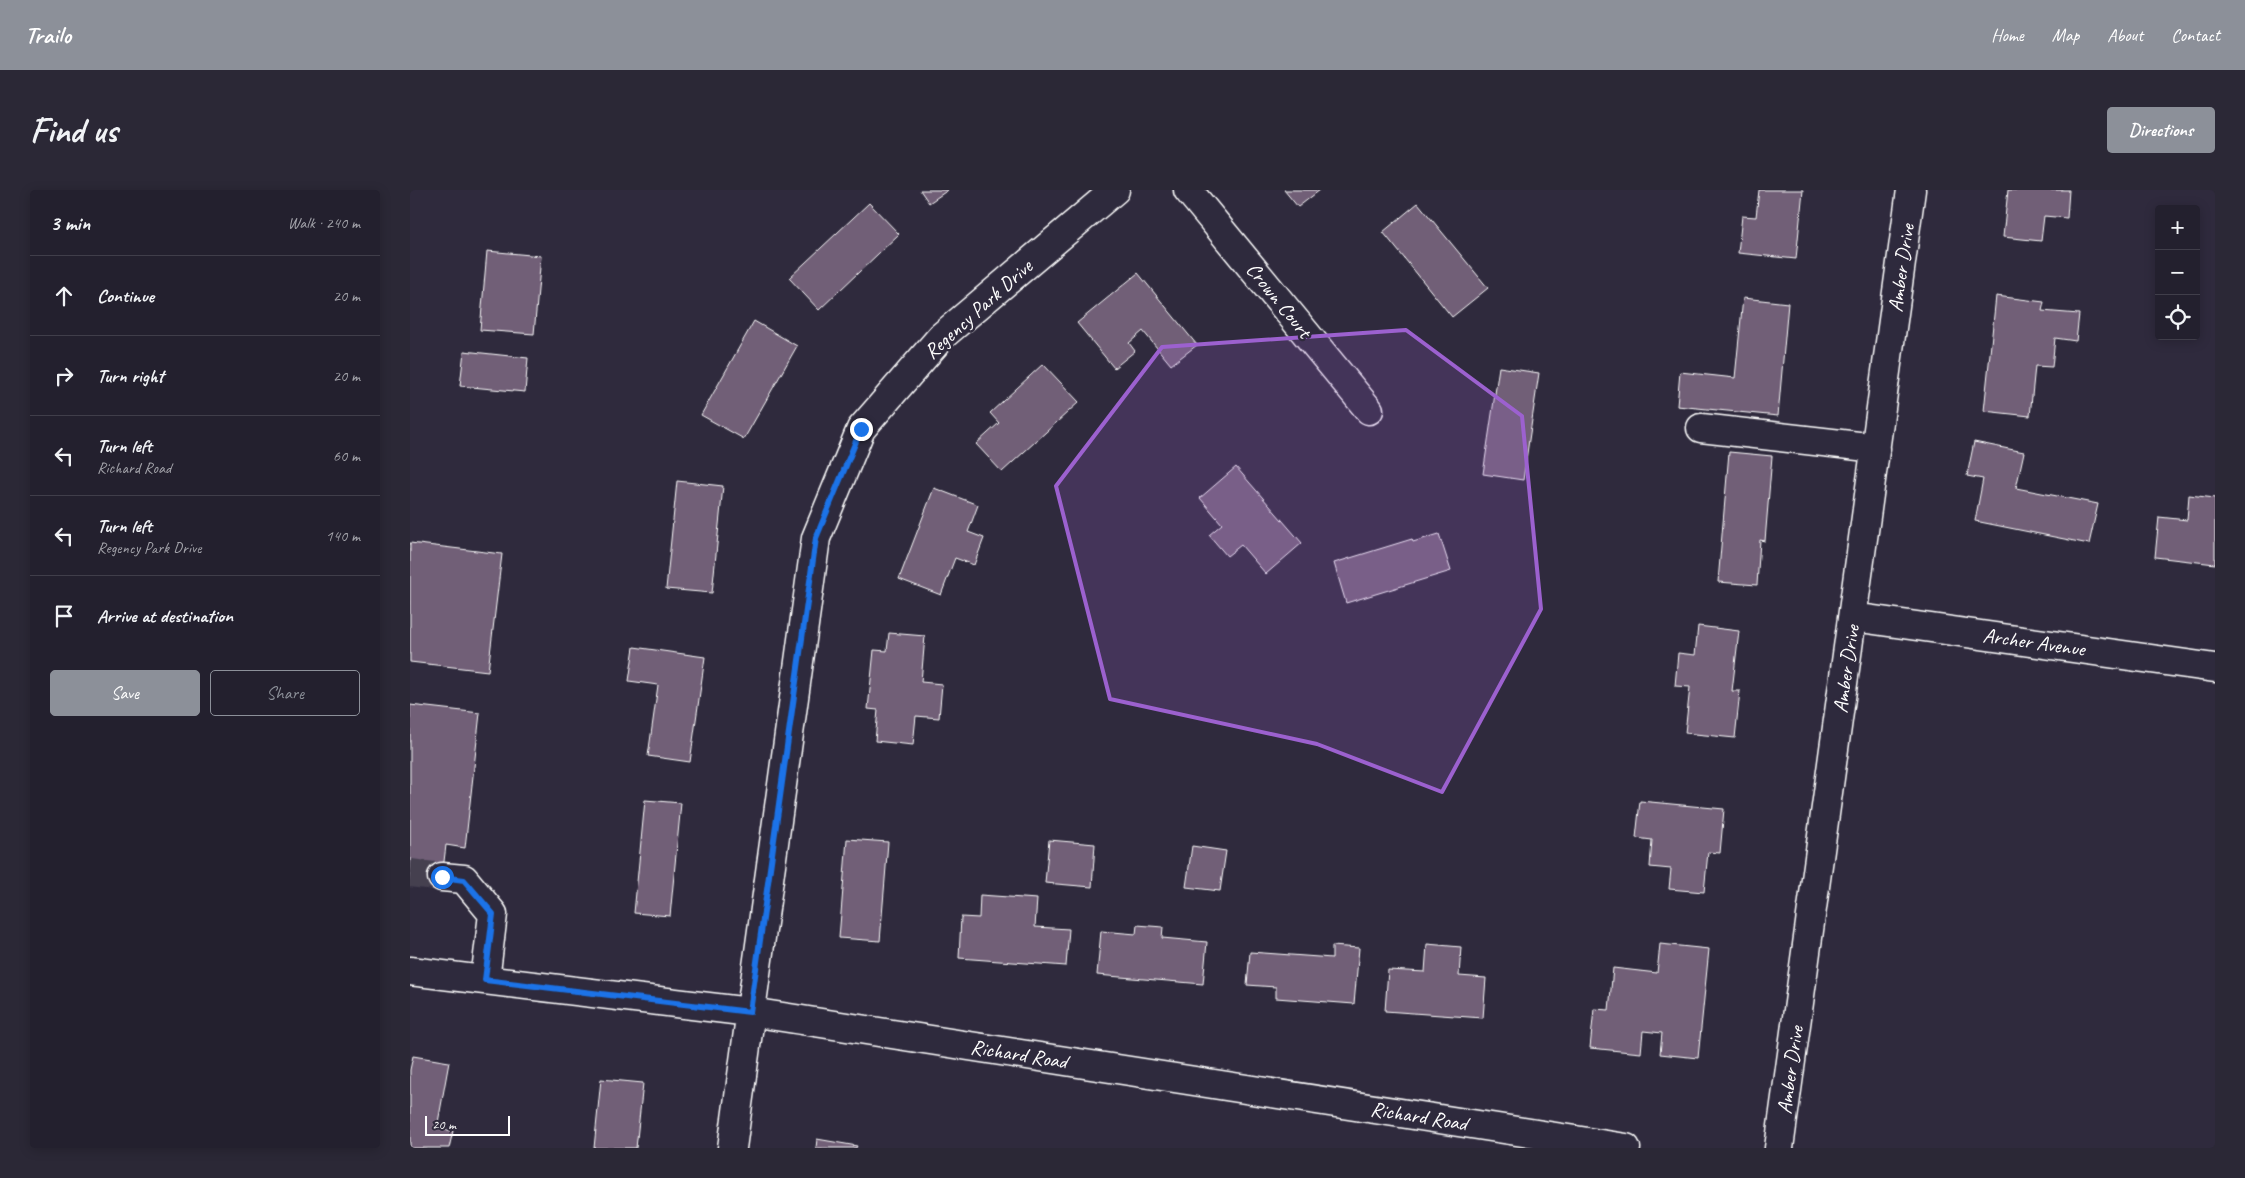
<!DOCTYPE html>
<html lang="en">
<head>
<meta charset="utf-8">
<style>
	body { margin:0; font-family:Caveat,sans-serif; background:#2b2836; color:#f1f3f6 }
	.controls { position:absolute; right:15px; top:15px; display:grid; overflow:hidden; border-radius:5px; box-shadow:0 2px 12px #0003 }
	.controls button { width:45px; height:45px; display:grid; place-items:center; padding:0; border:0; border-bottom:1px solid #403e4a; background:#23202e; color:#f1f3f6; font:25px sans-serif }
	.scale { position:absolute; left:15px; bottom:12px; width:85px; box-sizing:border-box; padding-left:5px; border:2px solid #fff; border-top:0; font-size:14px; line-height:18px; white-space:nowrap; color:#fff; -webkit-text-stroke:4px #2f2a3d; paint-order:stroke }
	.stop { position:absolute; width:15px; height:15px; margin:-11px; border:4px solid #1a73e8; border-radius:50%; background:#fff }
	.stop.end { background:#1a73e8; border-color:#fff; box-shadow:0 1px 5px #0008 }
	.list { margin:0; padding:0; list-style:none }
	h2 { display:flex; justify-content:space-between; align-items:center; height:65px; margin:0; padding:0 20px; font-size:21px }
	h2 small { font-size:16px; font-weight:400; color:#a3a3aa }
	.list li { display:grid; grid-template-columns:32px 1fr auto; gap:15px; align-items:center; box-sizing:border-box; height:80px; padding:0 20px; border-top:1px solid #403e4a }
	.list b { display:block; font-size:19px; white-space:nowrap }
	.list p { margin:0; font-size:16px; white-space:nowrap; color:#a3a3aa }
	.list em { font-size:16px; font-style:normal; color:#a3a3aa }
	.actions { display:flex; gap:10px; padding:15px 20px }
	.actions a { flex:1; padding:11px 0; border:1px solid #8c9099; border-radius:5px; text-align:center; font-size:18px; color:#8c9099 }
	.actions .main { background:#8c9099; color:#fff }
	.icon { flex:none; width:28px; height:28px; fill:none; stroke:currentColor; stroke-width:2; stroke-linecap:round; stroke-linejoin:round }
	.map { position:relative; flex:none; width:1805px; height:958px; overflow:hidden; border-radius:5px }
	header { display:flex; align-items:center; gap:30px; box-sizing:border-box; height:70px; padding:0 25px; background:#8c9099; color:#fff }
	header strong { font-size:24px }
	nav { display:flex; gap:28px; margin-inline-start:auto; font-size:18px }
	.intro { display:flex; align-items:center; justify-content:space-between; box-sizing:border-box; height:120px; padding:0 30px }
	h1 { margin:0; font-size:35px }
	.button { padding:12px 22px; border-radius:5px; background:#8c9099; color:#fff; font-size:18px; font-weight:700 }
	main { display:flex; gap:30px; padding:0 30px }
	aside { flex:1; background:#23202e; border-radius:5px; box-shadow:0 2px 12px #0003 }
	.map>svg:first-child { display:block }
	.building { fill:#715e77; stroke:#fff }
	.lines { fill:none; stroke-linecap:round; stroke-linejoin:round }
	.minor-tunnel { stroke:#443f50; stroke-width:28; stroke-dasharray:28 14; stroke-linecap:butt }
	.minor-casing { stroke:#fff; stroke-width:31 }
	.minor { stroke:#2f2a3d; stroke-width:28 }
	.route { stroke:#1a73e8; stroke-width:6 }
	.marked { fill:#9c61cf; fill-opacity:0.2; stroke:#9c61cf; stroke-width:4; stroke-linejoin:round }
	.labels { text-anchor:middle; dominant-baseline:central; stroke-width:5; stroke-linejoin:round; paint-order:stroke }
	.street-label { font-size:21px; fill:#fff; stroke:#2f2a3d }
</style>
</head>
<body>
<header>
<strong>Trailo</strong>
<nav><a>Home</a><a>Map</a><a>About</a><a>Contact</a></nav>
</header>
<div class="intro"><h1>Find us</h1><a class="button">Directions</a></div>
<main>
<aside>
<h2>3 min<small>Walk · 240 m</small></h2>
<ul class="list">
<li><svg class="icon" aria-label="ahead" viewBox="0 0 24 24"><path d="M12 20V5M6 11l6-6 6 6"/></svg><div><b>Continue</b></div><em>20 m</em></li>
<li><svg class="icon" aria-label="right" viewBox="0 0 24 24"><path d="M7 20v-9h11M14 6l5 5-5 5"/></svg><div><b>Turn right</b></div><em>20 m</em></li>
<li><svg class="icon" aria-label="left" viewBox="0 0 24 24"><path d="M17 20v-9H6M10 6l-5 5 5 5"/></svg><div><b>Turn left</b><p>Richard Road</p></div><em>60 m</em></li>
<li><svg class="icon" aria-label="left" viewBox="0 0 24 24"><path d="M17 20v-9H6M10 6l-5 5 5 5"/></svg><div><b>Turn left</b><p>Regency Park Drive</p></div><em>140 m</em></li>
<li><svg class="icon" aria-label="arrive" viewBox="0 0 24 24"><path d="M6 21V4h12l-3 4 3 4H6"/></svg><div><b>Arrive at destination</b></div></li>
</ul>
<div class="actions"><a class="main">Save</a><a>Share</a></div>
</aside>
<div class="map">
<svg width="1805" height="958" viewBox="0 0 1805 958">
	<rect width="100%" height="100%" fill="#2f2a3d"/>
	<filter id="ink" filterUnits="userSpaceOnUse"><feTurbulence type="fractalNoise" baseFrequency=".02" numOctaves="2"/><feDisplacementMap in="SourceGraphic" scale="10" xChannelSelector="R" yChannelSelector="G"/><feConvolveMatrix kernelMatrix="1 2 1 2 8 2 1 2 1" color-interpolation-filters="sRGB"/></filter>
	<g filter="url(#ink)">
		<path class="building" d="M510 0H538L519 13Z
			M874 0H910L888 17Z
			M1349 0H1393L1386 69 1328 63 1332 26 1346 27Z
			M1598 0H1659L1657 28 1634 26 1631 51 1593 47Z
			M459 13 489 44 409 120 379 88Z
			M1008 13 1078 98 1042 127 973 42Z
			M77 61 131 66 124 144 70 140Z
			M728 83 787 155 761 175 733 141 719 153 725 161 704 178 667 133Z
			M1586 106 1634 112 1632 121 1669 124 1666 151 1645 148 1642 177 1625 176 1620 226 1574 221Z
			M1333 108 1378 113 1368 226 1267 216 1270 182 1325 188Z
			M344 131 387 156 334 249 291 225Z
			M54 161 118 168 115 202 50 196Z
			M633 174 669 212 592 282 566 254 589 233 580 223Z
			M1089 177 1129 183 1113 290 1073 284Z
			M1564 252 1614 262 1606 298 1688 314 1679 354 1565 331 1573 289 1557 286Z
			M1319 262 1362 266 1355 351 1350 350 1347 395 1308 392Z
			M826 277 892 353 856 384 831 355 817 366 799 345 812 334 790 308Z
			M267 291 313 296 302 403 256 399Z
			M524 298 568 315 558 342 574 348 564 375 545 368 531 405 489 389Z
			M1779 305 1805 308V374L1745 367 1749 327 1777 330Z
			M1029 344 1041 381 936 413 924 373 1002 349 1003 352Z
			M0 353 92 364 78 481 0 472Z
			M1288 436 1329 441 1322 501H1330L1325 548 1275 543 1280 497 1265 496 1268 463 1285 465Z
			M479 443 515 446 511 492 532 494 529 528 506 526 503 555 465 551 468 520 458 519 464 460 477 461Z
			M224 457 295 467 280 572 238 566 248 495 219 491Z
			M0 515 70 523 55 658 36 655 31 696 0 693Z
			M235 610 271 613 260 726 224 723Z
			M1230 611 1314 619 1310 663 1298 662 1294 702 1259 699 1261 679 1240 677 1242 650 1226 648Z
			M437 649 478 652 470 751 429 748Z
			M639 650 685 654 682 697 635 693Z
			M782 656 816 661 810 701 776 697Z
			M570 705 627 709 625 737 659 739 656 776 549 768 551 727 569 728Z
			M727 735 753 737 752 748 797 752 793 794 687 785 691 741 726 744Z
			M1017 754 1051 757 1049 786 1076 788 1073 828 975 821 978 780 1015 782Z
			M1250 754 1299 759 1288 868 1250 864 1252 843 1233 841 1231 863 1180 858 1184 819 1199 820 1203 778 1247 783Z
			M922 756 949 758 944 814 866 808V797L837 795 840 762 922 768Z
			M3 866 39 872 27 938 43 941 39 958H0V880Z
			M191 889 233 893 226 958H184Z
			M407 949 447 956 446 958H406Z"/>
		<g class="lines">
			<path class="minor-tunnel" d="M0 683 32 687"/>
			<g class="minor-casing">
				<path id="minor" d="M778 0 959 220
					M1291 238 1466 258
					M1443 427 1805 478
					M32 687 54 689 83 724 75 790
					M0 781 340 822 1216 958
					M322 958 406 348 451 239 532 146 705 0
					M1369 958 1501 0"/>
			</g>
			<use href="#minor" class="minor"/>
		</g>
	</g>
	<g class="lines" filter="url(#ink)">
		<path class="route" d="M32 687 54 690 83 724 75 790 340 822 406 348 451 239"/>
	</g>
	<path class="marked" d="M996 140 1112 226 1131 419 1032 602 907 554 700 509 646 296 752 157Z"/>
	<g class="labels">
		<g class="street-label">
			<text transform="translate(1491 78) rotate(-82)">Amber Drive</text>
			<text transform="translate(869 110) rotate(51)">Crown Court</text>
			<text transform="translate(568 119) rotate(-42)">Regency Park Drive</text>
			<text transform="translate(1624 452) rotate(8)">Archer Avenue</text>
			<text transform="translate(1436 479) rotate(-82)">Amber Drive</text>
			<text transform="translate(609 864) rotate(9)">Richard Road</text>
			<text transform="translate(1380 880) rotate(-82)">Amber Drive</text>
			<text transform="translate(1009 926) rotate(9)">Richard Road</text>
		</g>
	</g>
</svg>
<div class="controls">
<button>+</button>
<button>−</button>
<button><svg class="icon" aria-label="locate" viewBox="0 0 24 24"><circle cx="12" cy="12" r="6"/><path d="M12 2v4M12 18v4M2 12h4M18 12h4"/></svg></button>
</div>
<div class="scale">20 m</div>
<div class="stop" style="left:32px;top:687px"></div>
<div class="stop end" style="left:451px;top:239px"></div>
</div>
</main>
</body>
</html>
